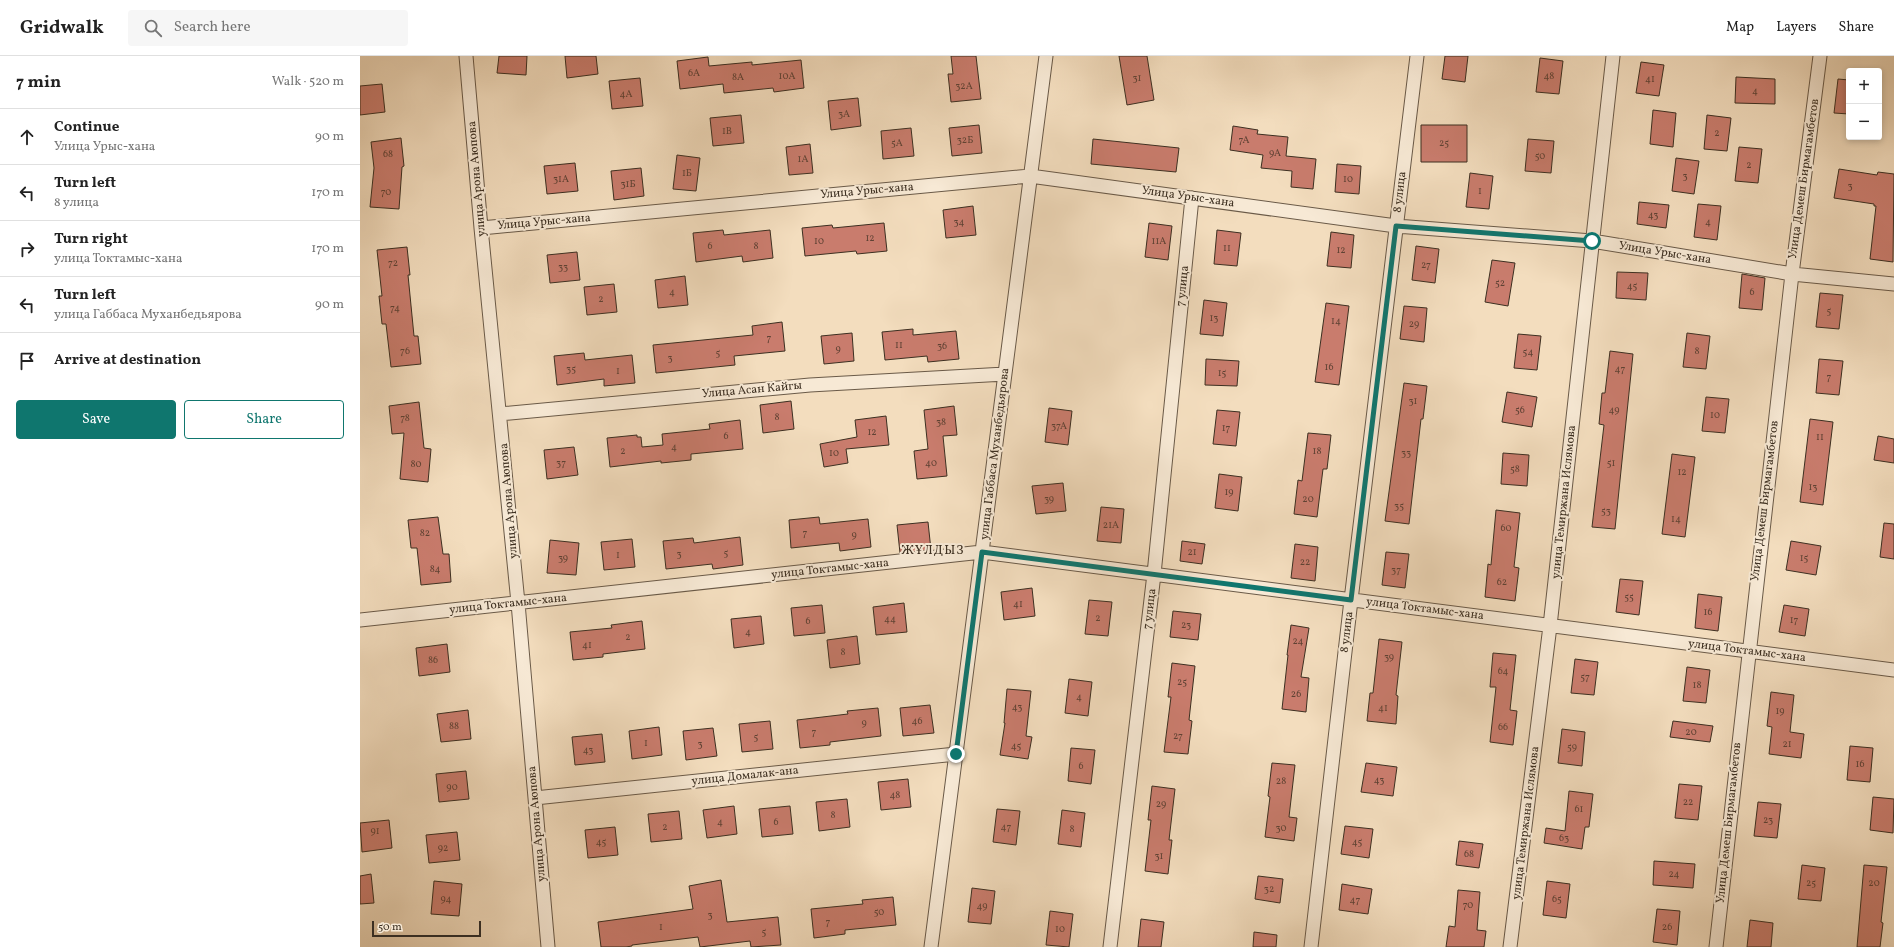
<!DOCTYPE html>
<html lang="en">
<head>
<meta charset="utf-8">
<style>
	body { margin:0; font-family:Vollkorn,serif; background:#f6f6f6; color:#222 }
	.controls { position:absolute; right:12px; top:12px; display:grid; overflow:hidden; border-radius:4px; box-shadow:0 2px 6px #0003 }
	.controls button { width:36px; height:36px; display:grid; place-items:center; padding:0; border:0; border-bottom:1px solid #e0e0e0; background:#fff; color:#222; font:20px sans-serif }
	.scale { position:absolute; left:12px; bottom:10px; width:109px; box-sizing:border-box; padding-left:4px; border:2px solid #3c2f21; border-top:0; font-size:11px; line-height:14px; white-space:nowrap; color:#3c2f21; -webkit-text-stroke:3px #f7e9d5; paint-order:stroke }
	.stop { position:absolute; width:12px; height:12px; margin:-9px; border:3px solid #0f766e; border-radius:50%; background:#fff }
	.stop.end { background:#0f766e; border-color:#fff; box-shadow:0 1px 4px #0008 }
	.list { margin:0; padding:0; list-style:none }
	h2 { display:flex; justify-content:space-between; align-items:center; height:52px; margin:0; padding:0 16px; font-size:17px }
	h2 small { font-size:13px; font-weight:400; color:#767676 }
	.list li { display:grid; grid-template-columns:26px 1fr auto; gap:12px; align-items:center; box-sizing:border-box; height:56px; padding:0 16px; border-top:1px solid #e0e0e0 }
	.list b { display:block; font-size:15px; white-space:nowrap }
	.list p { margin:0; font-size:13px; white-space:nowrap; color:#767676 }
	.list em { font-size:13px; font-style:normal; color:#767676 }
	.actions { display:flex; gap:8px; padding:12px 16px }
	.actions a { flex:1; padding:9px 0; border:1px solid #0f766e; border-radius:4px; text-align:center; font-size:14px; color:#0f766e }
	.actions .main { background:#0f766e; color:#fff }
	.icon { flex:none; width:22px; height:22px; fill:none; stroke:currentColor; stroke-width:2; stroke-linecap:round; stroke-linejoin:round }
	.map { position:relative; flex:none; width:1534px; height:891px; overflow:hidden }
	header { display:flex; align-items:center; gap:24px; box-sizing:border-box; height:56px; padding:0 20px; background:#fff; border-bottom:1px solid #e0e0e0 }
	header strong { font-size:19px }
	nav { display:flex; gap:22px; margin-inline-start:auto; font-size:14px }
	.search { width:280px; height:36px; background:#f6f6f6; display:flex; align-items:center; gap:10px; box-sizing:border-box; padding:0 14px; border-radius:4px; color:#767676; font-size:15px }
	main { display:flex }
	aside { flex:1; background:#fff }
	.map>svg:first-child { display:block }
	.building { fill:#c97c6d; stroke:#3c2f21 }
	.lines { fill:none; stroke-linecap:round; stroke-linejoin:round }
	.street-casing { stroke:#6a5a48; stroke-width:15 }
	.street { stroke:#f7e9d5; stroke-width:13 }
	.route { stroke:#0f766e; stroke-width:5 }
	.labels { text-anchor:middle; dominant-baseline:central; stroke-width:4; stroke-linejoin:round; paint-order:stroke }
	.number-label { font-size:10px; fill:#5f4234 }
	.street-label { font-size:12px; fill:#3c2f21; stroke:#f7e9d5 }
	.neighbourhood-label { font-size:13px; letter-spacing:1px; fill:#3c2f21; stroke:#f7e9d5 }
</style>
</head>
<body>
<header>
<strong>Gridwalk</strong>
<div class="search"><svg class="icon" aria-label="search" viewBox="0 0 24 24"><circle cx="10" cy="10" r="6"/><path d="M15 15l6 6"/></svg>Search here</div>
<nav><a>Map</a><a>Layers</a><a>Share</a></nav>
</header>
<main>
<aside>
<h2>7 min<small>Walk · 520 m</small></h2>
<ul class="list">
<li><svg class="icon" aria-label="ahead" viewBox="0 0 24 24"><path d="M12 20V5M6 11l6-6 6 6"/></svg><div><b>Continue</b><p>Улица Урыс-хана</p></div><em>90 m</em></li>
<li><svg class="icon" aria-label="left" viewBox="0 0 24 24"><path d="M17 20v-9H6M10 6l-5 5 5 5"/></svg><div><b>Turn left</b><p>8 улица</p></div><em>170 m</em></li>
<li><svg class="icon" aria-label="right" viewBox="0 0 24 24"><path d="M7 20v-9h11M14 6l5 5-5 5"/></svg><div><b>Turn right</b><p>улица Токтамыс-хана</p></div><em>170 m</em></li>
<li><svg class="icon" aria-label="left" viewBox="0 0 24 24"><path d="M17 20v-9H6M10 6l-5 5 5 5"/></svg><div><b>Turn left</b><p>улица Габбаса Муханбедьярова</p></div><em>90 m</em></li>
<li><svg class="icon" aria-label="arrive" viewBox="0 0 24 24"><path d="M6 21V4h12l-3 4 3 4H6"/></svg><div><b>Arrive at destination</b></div></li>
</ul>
<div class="actions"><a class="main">Save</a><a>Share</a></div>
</aside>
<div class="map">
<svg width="1534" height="891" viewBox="0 0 1534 891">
	<rect width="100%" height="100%" fill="#f3ddbe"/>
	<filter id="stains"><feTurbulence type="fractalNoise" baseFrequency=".005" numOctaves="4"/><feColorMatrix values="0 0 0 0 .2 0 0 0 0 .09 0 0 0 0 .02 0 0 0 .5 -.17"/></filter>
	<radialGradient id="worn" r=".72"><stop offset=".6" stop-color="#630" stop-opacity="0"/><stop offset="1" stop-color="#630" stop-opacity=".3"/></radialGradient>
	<path class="building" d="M139 0H167L166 19 137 17Z
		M205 0H236L238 18 207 22Z
		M591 0H616L621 43 591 46 588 18H593Z
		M759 0H787L794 44 767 49Z
		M1085 0H1108L1105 26 1082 23Z
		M348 1 349 10 392 6V9L441 4 444 32 414 36 413 32 364 37 363 28 320 33 317 5Z
		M1180 2 1203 5 1199 38 1176 36Z
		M1281 6 1304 9 1299 40 1276 37Z
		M1376 21 1415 23V48L1375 47Z
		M280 22 283 50 252 53 249 25Z
		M1478 23 1489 24V58L1474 57Z
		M22 28 25 56 0 59V30Z
		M498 42 501 70 471 74 468 45Z
		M1293 54 1316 57 1313 91 1290 88Z
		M381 59 384 87 353 90 350 62Z
		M1347 59 1371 62 1367 95 1344 93Z
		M619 69 622 97 592 100 589 72Z
		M1061 69H1107V106H1061Z
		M873 70 898 74 897 78 928 81 926 100 956 103 953 133 931 131 932 115 901 112 903 99 870 94Z
		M551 72 554 100 523 103 521 75Z
		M41 82 44 110 42 111 39 153 10 151 14 112 11 86Z
		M733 83 819 92 816 116 731 108Z
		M1168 83 1194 85 1191 117 1165 115Z
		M450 88 453 117 429 119 426 91Z
		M1379 91 1402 93 1398 127 1375 125Z
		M317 99 340 102 336 135 313 133Z
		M1316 102 1339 105 1334 138 1312 135Z
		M215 107 218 135 187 138 184 110Z
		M977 108 1001 110 999 138 975 136Z
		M281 112 284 140 254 144 251 115Z
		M1479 113 1517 119 1518 116 1534 118 1533 206 1510 203 1516 150H1514V148L1474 142Z
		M1110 117 1133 120 1129 153 1106 151Z
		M1279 146 1309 149 1306 172 1277 168Z
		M1338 148 1361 150 1357 184 1334 181Z
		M613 150 616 179 586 182 583 154Z
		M524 167 527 195 497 198 496 195 445 200 442 172 472 169 473 172Z
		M789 167 812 170 808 204 785 201Z
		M363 174 364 179 410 174 413 202 383 206 382 200 336 206 333 177Z
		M857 174 881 177 877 210 854 208Z
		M971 176 994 179 991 212 967 210Z
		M1056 190 1079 193 1075 227 1052 224Z
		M47 191 50 219H48L54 280H58L61 308 31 311 26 268H22L19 240H22L17 194Z
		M217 196 220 224 190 227 187 199Z
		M1132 204 1155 207 1148 250 1125 246Z
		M1257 216 1288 217 1286 244 1256 242Z
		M1382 218 1405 222 1402 254 1379 252Z
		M325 220 328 249 298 252 295 224Z
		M254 228 257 256 227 259 224 231Z
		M1460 237 1483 239 1479 273 1456 271Z
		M844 244 867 247 863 280 840 278Z
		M966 247 989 250 979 329 955 326Z
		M1044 250 1067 252 1064 286 1040 283Z
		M422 266 425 295 374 300 375 309 296 317 293 289 393 279 392 270Z
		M553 273V279L596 275 599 303 568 306 567 300 525 304 522 276Z
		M492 277 494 305 464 308 461 280Z
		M1327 277 1350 280 1346 313 1323 311Z
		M1158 278 1181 280 1177 314 1154 312Z
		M1250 295 1273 298 1255 473 1232 471 1244 369 1239 368 1242 337H1245Z
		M224 297 225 304 272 299 275 327 244 330V323L197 329 194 300Z
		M846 303 879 305 877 330 845 329Z
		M1459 303 1483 305 1479 339 1456 337Z
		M1044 327 1067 330 1063 363H1061L1049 468 1025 465Z
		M1147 336 1177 341 1172 371 1142 366Z
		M1346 341 1369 343 1365 377 1342 375Z
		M431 345 434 373 403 377 400 349Z
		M59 346 64 392 71 393 68 426 40 423 44 377 32 378 29 350Z
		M594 350 597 379 583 380 587 420 557 423 554 395 568 393 564 354Z
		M689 352 712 355 708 389 685 386Z
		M857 354 880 356 876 390 853 388Z
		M526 360 529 389 486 393 488 407 464 411 460 388 497 381 495 364Z
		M1450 363 1473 366 1463 449 1440 446Z
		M380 364 383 393 331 398V404L301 407V405L250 411 247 382 277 379V381H281L282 391 303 389 302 378 350 373 349 368Z
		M948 377 971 379 967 413H963L957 461 934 458 938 424 942 425Z
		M1518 380 1534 383V407L1514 404Z
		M214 391 218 419 187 423 184 394Z
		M1143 397 1169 399 1167 430 1141 428Z
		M1312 398 1335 401 1325 481 1302 478Z
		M859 418 882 421 878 455 855 452Z
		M703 427 706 455 676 458 672 430Z
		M741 451 764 453 761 487 737 485Z
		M1136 454 1160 457 1154 511 1159 512 1155 545 1125 541 1128 508 1131 509Z
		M78 461 83 498H89L91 526 61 529 57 492H51L48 464Z
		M459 461 460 468 508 463 511 491 480 495 479 487 431 492 429 464Z
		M568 466 571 494 540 497 537 469Z
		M1524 467 1534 468V503L1520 501Z
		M380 481 383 509 353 513 352 508 306 513 303 485 333 482 334 487Z
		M272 483 275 511 244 514 241 486Z
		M190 484 219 487 216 519 187 517Z
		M822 485 845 488 842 508 820 505Z
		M1431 485 1461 490 1456 519 1426 514Z
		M935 488 958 491 955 525 931 522Z
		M1026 496 1049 498 1045 532 1022 529Z
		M1260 523 1283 525 1279 559 1256 556Z
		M672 532 675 560 644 564 641 536Z
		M1338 538 1362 541 1358 575 1335 572Z
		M729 544 752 546 748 580 725 578Z
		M544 547 547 576 516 579 513 551Z
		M462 549 465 577 434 580 431 552Z
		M1424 549 1449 553 1445 580 1419 576Z
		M813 555 841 558 838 584 810 581Z
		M401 560 404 588 374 592 371 563Z
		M282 565 285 593 243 598V601L213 604 210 576 252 572 251 569Z
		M931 569 949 572 941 621 949 622 946 656 922 653 928 599H927Z
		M497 580 500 608 470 612 467 584Z
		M1019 583 1042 586 1036 639 1038 640 1036 668 1007 665 1010 637H1013Z
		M87 588 90 616 59 620 56 592Z
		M1133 597 1156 599 1150 654 1157 655 1153 689 1130 686 1136 631H1130Z
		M1215 603 1238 606 1234 639 1211 637Z
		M812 607 835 610 829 664 832 665 828 698 804 696 811 641H808Z
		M1327 611 1350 614 1346 647 1323 645Z
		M709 623 732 626 728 660 705 657Z
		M647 633 671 635 666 680 672 681 668 703 640 699 645 667H644Z
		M1411 636 1434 639 1430 676 1444 678 1441 702 1409 698 1412 671 1407 670Z
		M570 649 574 677 543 680 540 652Z
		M518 652 521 680 470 686V689L440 692 437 664 488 658 487 655Z
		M108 654 111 683 81 686 77 658Z
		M410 665 413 693 382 696 379 668Z
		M1313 665 1353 670 1350 686 1310 681Z
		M299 671 302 699 272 703 269 675Z
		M353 672 357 700 326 704 323 675Z
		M1202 673 1225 676 1222 710 1198 707Z
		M242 678 245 706 215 709 212 681Z
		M1490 690 1513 692 1510 726 1487 724Z
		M711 692 735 694 731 728 708 725Z
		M912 707 935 709 929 761 937 762 934 785 905 781 910 741 908 740Z
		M1006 707 1037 711 1033 740 1001 736Z
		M106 715 109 743 79 746 76 718Z
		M548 723 551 751 521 754 518 726Z
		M1319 728 1342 730 1338 764 1315 762Z
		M792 730 815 733 809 784H812L808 818 785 815 791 764H788Z
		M1209 735 1233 738 1229 771H1225L1222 793 1184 787 1186 772 1205 775Z
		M1513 741 1534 743 1533 777 1510 774Z
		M487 743 490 771 459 775 456 746Z
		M1398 746 1421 748 1417 782 1394 780Z
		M374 750 377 778 347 782 343 754Z
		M430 750 433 778 402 781 399 753Z
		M637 753 660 755 656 789 633 786Z
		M702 754 725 757 721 791 698 788Z
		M319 755 322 783 291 786 288 758Z
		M29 764 32 792 2 796 0 767Z
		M985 770 1013 773 1009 802 981 798Z
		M255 771 258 799 228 802 225 774Z
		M97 776 100 804 69 807 66 779Z
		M1099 785 1123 788 1119 812 1096 809Z
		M1294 805 1335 808 1333 832 1293 829Z
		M1442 809 1465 812 1461 845 1438 843Z
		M1504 809 1527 811 1521 866 1523 867 1520 891H1497Z
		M11 818 14 847 0 848V820Z
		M898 820 923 823 920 847 895 843Z
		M361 824 367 866 418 861 421 889 391 891 390 885 340 891 338 881 272 889V890L266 891H241L238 866 333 853 329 830Z
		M74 825 102 828 99 860 71 858Z
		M1187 825 1210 828 1206 862 1183 859Z
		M982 828 1012 833 1008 858 979 854Z
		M612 832 635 835 631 868 608 866Z
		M1098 834 1120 836 1117 874 1126 875 1124 891H1086L1089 870 1095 871Z
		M533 841 536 869 485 874V878L454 882 451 853 503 848 502 844Z
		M1297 853 1320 855 1317 889 1293 886Z
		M690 855 713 858 709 891 686 889Z
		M781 863 804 866 801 891H778Z
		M1390 864 1413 867 1411 891H1387Z
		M894 876 917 879 916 891H893Z"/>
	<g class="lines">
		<g class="street-casing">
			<path id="street" d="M106 0 121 172 158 547 188 891
				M121 172 670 120 1036 170 1232 185 1432 218 1534 228
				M140 358 450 329 645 318
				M0 564 622 496 1534 614
				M175 742 596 698
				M571 891 686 0
				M750 891 794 518 832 142
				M951 891 991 544 1057 0
				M1150 891 1190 570 1253 0
				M1356 891 1432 218 1460 0"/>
		</g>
		<use href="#street" class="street"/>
	</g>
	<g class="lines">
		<path class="route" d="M596 698 622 496 991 544 1036 170 1232 185"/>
	</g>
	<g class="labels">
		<g class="number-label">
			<text x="334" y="17">6А</text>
			<text x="427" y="20">10А</text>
			<text x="1189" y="20">48</text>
			<text x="378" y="21">8А</text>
			<text x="777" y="22">31</text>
			<text x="1290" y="23">41</text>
			<text x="604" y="30">32А</text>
			<text x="1395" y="35">4</text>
			<text x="266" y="38">4А</text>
			<text x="484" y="58">3А</text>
			<text x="367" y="75">1В</text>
			<text x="1357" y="77">2</text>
			<text x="605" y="84">32Б</text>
			<text x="884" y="84">7А</text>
			<text x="537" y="87">5А</text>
			<text x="1084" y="87">25</text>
			<text x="915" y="97">9А</text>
			<text x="28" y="98">68</text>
			<text x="1180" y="100">50</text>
			<text x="443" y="103">1А</text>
			<text x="1389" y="109">2</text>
			<text x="327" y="117">1Б</text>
			<text x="1325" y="120">3</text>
			<text x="201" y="123">31А</text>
			<text x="988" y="123">10</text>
			<text x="268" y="128">31Б</text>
			<text x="1490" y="130">3</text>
			<text x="1120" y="135">1</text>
			<text x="26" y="136">70</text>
			<text x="1293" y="159">43</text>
			<text x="599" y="166">34</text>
			<text x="1348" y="166">4</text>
			<text x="510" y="182">12</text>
			<text x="459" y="185">10</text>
			<text x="799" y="185">11А</text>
			<text x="350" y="190">6</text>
			<text x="396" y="190">8</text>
			<text x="867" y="192">11</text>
			<text x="981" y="194">12</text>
			<text x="33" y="207">72</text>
			<text x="1066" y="209">27</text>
			<text x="203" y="211">33</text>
			<text x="1140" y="227">52</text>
			<text x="1272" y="230">45</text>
			<text x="312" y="236">4</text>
			<text x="1392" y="236">6</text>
			<text x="241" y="243">2</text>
			<text x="35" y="252">74</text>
			<text x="1469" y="255">5</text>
			<text x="854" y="262">13</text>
			<text x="976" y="265">14</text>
			<text x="1054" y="268">29</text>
			<text x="409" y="282">7</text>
			<text x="539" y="289">11</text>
			<text x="582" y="290">36</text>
			<text x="478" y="293">9</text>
			<text x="45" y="295">76</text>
			<text x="1337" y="295">8</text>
			<text x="1168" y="296">54</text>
			<text x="358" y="297">5</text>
			<text x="310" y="302">3</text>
			<text x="969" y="311">16</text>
			<text x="211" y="313">35</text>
			<text x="1260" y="313">47</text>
			<text x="258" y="315">1</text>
			<text x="862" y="317">15</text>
			<text x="1469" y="321">7</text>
			<text x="1053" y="345">31</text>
			<text x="1160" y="354">56</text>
			<text x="1254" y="354">49</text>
			<text x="1355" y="359">10</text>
			<text x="417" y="361">8</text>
			<text x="45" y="362">78</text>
			<text x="581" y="366">38</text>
			<text x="699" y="370">37А</text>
			<text x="866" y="372">17</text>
			<text x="512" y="376">12</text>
			<text x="366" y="380">6</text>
			<text x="1460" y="381">11</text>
			<text x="314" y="391">4</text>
			<text x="263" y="395">2</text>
			<text x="957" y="395">18</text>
			<text x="474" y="397">10</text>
			<text x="1046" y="397">33</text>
			<text x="201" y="407">37</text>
			<text x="571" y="407">40</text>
			<text x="1251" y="407">51</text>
			<text x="56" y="408">80</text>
			<text x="1155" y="413">58</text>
			<text x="1322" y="416">12</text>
			<text x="1453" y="431">13</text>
			<text x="869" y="436">19</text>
			<text x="689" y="443">39</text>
			<text x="948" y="443">20</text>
			<text x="1039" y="450">35</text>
			<text x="1246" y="455">53</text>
			<text x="1316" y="463">14</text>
			<text x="751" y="469">21А</text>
			<text x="1146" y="472">60</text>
			<text x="65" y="477">82</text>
			<text x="445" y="477">7</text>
			<text x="494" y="479">9</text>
			<text x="832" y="496">21</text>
			<text x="366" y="497">5</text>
			<text x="319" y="498">3</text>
			<text x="258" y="499">1</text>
			<text x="203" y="502">39</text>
			<text x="1444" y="502">15</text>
			<text x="945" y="506">22</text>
			<text x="75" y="513">84</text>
			<text x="1036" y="514">37</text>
			<text x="1142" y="526">62</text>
			<text x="1269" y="541">55</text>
			<text x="658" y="548">41</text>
			<text x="1348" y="556">16</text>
			<text x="738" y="562">2</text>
			<text x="530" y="563">44</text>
			<text x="1434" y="564">17</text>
			<text x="448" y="565">6</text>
			<text x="826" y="569">23</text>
			<text x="388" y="576">4</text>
			<text x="268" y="581">2</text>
			<text x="938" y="585">24</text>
			<text x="227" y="589">41</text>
			<text x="483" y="596">8</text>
			<text x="1029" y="601">39</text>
			<text x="73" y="604">86</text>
			<text x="1143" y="615">64</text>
			<text x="1225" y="621">57</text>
			<text x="822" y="626">25</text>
			<text x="1337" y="629">18</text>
			<text x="936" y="638">26</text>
			<text x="719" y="641">4</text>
			<text x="657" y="651">43</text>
			<text x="1023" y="652">41</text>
			<text x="1420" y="655">19</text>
			<text x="557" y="665">46</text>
			<text x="504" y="667">9</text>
			<text x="94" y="670">88</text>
			<text x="1143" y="671">66</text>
			<text x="454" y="676">7</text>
			<text x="1331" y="676">20</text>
			<text x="818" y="680">27</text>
			<text x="396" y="681">5</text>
			<text x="286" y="687">1</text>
			<text x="340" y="688">3</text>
			<text x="1427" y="688">21</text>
			<text x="656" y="690">45</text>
			<text x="1212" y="691">59</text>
			<text x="228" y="694">43</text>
			<text x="1500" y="708">16</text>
			<text x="721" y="710">6</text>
			<text x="1019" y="724">43</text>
			<text x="921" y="725">28</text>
			<text x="92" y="731">90</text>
			<text x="535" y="739">48</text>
			<text x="1328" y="746">22</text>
			<text x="801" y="748">29</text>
			<text x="1219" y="753">61</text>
			<text x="473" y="759">8</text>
			<text x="1408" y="764">23</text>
			<text x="360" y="766">4</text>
			<text x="416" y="766">6</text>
			<text x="305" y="771">2</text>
			<text x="646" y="771">47</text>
			<text x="921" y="772">30</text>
			<text x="712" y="773">8</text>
			<text x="15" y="775">91</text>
			<text x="1204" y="782">63</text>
			<text x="241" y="786">45</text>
			<text x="997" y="786">45</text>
			<text x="83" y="792">92</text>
			<text x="1109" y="798">68</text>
			<text x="799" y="800">31</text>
			<text x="1314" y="818">24</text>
			<text x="1451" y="827">25</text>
			<text x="1514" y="827">20</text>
			<text x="909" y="833">32</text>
			<text x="86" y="843">94</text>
			<text x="1197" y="843">65</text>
			<text x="995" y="844">47</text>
			<text x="1108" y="849">70</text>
			<text x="622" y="850">49</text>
			<text x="519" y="856">50</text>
			<text x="350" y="859">3</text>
			<text x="468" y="866">7</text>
			<text x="301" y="871">1</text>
			<text x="1307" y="871">26</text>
			<text x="700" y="873">10</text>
			<text x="404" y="876">5</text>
		</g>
		<g class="street-label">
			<text transform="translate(117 123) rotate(-95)">улица Арона Аюпова</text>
			<text transform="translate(1444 123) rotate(-82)">Улица Демеш Бирмагамбетов</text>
			<text transform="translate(507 135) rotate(-5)">Улица Урыс-хана</text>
			<text transform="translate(1040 136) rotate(-83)">8 улица</text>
			<text transform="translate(828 141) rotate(8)">Улица Урыс-хана</text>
			<text transform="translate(184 166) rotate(-5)">Улица Урыс-хана</text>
			<text transform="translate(1305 197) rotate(9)">Улица Урыс-хана</text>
			<text transform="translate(823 230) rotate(-84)">7 улица</text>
			<text transform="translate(392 334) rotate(-5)">Улица Асан Кайгы</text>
			<text transform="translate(635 398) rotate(-83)">улица Габбаса Муханбедьярова</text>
			<text transform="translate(149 445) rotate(-95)">улица Арона Аюпова</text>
			<text transform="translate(1405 445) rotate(-83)">Улица Демеш Бирмагамбетов</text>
			<text transform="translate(1204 446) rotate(-84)">улица Темиржана Ислямова</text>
			<text transform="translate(470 513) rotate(-6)">улица Токтамыс-хана</text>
			<text transform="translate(148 548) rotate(-6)">улица Токтамыс-хана</text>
			<text transform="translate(790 553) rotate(-83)">7 улица</text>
			<text transform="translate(1065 553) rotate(7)">улица Токтамыс-хана</text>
			<text transform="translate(987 576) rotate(-83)">8 улица</text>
			<text transform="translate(1387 595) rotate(7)">улица Токтамыс-хана</text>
			<text transform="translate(385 720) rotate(-6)">улица Домалак-ана</text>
			<text transform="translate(1166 767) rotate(-83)">улица Темиржана Ислямова</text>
			<text transform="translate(1369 767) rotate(-84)">Улица Демеш Бирмагамбетов</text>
			<text transform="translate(177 768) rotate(-95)">улица Арона Аюпова</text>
		</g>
		<g class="neighbourhood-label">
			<text x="573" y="495">ЖҰЛДЫЗ</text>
		</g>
	</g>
	<rect width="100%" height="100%" filter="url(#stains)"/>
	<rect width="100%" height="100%" fill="url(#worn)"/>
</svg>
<div class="controls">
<button>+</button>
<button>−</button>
</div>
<div class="scale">50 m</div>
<div class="stop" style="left:1232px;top:185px"></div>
<div class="stop end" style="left:596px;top:698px"></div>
</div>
</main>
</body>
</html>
